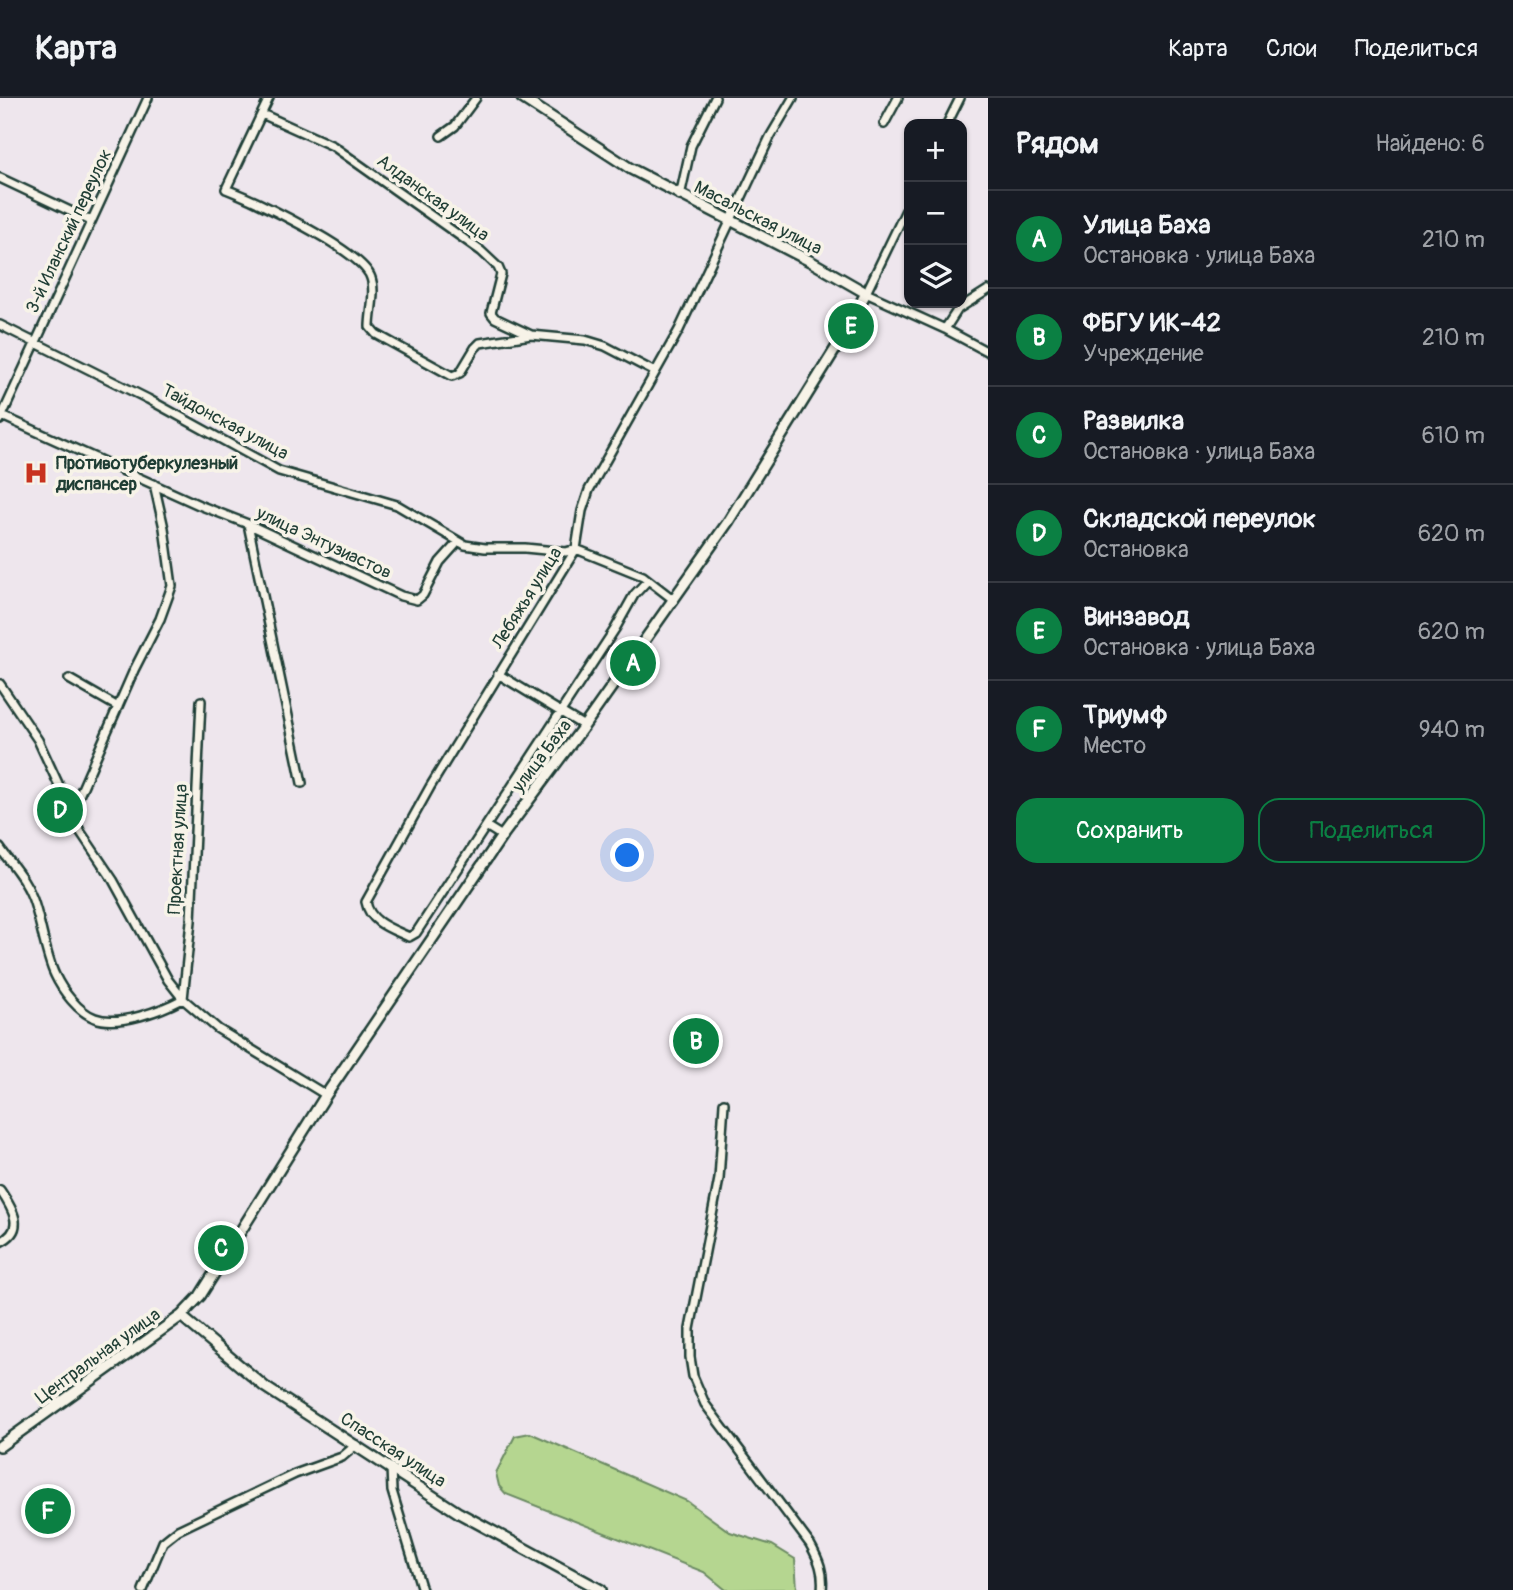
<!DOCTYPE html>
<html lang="ru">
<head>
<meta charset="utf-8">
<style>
	body { margin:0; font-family:Pangolin,sans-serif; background:#242831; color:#f1f3f6 }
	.controls { position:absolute; right:21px; top:21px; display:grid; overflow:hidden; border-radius:14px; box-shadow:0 2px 5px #0004 }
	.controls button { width:63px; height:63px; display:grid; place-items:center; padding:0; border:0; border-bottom:2px solid #363941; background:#171b24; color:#f1f3f6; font:35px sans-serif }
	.you { position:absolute; left:628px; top:758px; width:24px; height:24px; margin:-18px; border:5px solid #fff; border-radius:50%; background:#1a73e8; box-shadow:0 0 0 10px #1a73e833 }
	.badge { display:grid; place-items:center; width:46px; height:46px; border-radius:50%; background:#0b8043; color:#fff; font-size:23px; font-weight:700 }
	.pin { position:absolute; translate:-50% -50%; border:4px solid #fff; box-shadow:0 2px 7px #0006 }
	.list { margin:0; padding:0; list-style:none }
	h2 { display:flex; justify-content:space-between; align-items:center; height:91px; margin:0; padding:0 28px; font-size:30px }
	h2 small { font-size:23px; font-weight:400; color:#9ea1a6 }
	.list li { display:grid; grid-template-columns:46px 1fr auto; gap:21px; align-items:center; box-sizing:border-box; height:98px; padding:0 28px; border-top:2px solid #363941 }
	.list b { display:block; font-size:26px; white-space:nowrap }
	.list p { margin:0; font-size:23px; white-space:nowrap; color:#9ea1a6 }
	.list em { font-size:23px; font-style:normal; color:#9ea1a6 }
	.actions { display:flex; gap:14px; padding:21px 28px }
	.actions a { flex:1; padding:16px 0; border:2px solid #0b8043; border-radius:21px; text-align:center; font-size:24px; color:#0b8043 }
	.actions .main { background:#0b8043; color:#fff }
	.icon { flex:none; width:38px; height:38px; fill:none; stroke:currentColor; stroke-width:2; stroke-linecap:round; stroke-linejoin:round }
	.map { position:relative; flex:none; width:988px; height:1492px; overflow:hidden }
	header { display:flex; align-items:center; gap:42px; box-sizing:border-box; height:98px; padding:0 35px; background:#171b24; border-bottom:2px solid #363941 }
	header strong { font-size:33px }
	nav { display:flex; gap:38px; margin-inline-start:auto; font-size:24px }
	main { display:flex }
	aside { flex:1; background:#171b24 }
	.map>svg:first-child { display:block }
	.green { fill:#b5d690; stroke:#6a8a62; stroke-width:2 }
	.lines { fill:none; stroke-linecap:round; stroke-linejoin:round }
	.minor-casing { stroke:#1f3d34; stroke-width:12 }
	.tertiary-casing { stroke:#1f3d34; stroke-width:14 }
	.minor { stroke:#f7f3e8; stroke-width:7 }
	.tertiary { stroke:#f7f3e8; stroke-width:9 }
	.labels { text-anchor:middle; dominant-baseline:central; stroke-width:7; stroke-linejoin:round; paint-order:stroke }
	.street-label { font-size:18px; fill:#1f3d34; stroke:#f7f3e8 }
	.poi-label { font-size:18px; font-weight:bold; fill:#1f3d34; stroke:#f7f3e8; text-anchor:start }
</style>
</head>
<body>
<header>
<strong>Карта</strong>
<nav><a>Карта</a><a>Слои</a><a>Поделиться</a></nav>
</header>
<main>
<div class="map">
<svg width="988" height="1492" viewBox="0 0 988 1492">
	<rect width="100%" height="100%" fill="#eee6ed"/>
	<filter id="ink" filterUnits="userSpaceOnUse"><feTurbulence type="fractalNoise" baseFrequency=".0143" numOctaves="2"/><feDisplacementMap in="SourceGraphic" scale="14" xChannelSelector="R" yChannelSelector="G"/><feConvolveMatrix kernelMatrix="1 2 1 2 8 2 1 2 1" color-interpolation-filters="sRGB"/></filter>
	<g filter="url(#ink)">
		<path class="green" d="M530 1335 687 1403 730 1434 772 1447 795 1461 797 1491 726 1492 704 1474 506 1396 499 1388 496 1375 515 1338Z"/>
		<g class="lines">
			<g class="minor-casing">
				<path id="minor" d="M269 0 226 91C254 102 363 153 371 180 376 194 370 214 370 229L376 236 452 278 460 275 475 250 480 245 531 237 585 242 605 248 655 274
					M262 16 333 48 481 153 498 169 501 176 491 215 495 220 531 237
					M884 26 898 0
					M947 26 960 0
					M441 38 455 28 476 0
					M0 80 91 123
					M680 98 691 48 715 0
					M909 106 866 195 945 231 988 254
					M0 227 148 301 279 373 397 407 465 447 485 450H525L566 454 576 451 643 478 674 502
					M945 231 958 211 988 192
					M0 317 199 407 248 426 401 498 417 502 423 497 440 464 458 444
					M0 322 148 0
					M248 426 302 685
					M498 576 584 628
					M69 581 118 609
					M0 586 38 642 80 733 113 782 168 882 183 901 218 931 326 997
					M71 716 134 572 160 521 172 488 164 430 154 386
					M486 728 615 531 634 497 648 482
					M502 738 486 728 416 835 409 839C392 831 370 825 366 804L430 689 576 451 582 413 589 392 679 232 770 39 793 0
					M0 750C11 766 25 780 32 799 41 822 45 857 55 877 62 892 78 914 95 920 119 929 162 912 183 901L191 823 201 603
					M724 1005 719 1081 690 1231V1259L693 1278 705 1306 810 1446C819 1462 824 1474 822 1492
					M0 1092C12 1110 27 1132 0 1144
					M391 1369 392 1393 422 1492
					M143 1492 163 1444 178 1432 295 1376 342 1359 356 1347"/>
			</g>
			<g class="tertiary-casing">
				<path id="tertiary" d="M181 1218 265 1289 459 1415 601 1492
					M0 1348 181 1218 200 1198 326 997 502 738 584 628 728 424 841 242 866 195 810 163 631 71 522 0"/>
			</g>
			<use href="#minor" class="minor"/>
			<use href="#tertiary" class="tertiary"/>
		</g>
	</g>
	<defs>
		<g id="hospital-bare" transform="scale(1.89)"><path d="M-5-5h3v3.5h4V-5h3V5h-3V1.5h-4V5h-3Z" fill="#c8321e" stroke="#f7f3e8" stroke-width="2.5" paint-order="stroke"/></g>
	</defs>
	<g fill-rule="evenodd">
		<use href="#hospital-bare" x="36" y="375"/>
	</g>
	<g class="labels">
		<g class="street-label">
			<text transform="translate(433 100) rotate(36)">Алданская улица</text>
			<text transform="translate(758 120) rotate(27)">Масальская улица</text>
			<text transform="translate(69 133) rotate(-65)">3-й Иланский переулок</text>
			<text transform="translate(225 324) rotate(28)">Тайдонская улица</text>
			<text transform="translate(324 445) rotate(25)">улица Энтузиастов</text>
			<text transform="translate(527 500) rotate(-58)">Лебяжья улица</text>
			<text transform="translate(542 658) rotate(-53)">улица Баха</text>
			<text transform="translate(178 751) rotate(-87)">Проектная улица</text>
			<text transform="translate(98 1258) rotate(-36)">Центральная улица</text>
			<text transform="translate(393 1352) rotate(33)">Спасская улица</text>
		</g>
		<g class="poi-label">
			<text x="56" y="365">Противотуберкулезный<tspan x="56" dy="21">диспансер</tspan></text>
		</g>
	</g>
</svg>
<div class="controls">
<button>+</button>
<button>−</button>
<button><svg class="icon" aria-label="layers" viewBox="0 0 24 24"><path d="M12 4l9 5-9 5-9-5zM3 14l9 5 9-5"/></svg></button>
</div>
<div class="you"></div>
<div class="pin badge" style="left:633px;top:565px">A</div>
<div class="pin badge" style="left:696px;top:943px">B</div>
<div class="pin badge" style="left:221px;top:1150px">C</div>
<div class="pin badge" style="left:60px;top:712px">D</div>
<div class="pin badge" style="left:851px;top:228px">E</div>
<div class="pin badge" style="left:48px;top:1413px">F</div>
</div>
<aside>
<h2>Рядом<small>Найдено: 6</small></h2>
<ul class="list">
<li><span class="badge">A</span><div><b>Улица Баха</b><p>Остановка · улица Баха</p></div><em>210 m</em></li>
<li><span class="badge">B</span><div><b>ФБГУ ИК-42</b><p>Учреждение</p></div><em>210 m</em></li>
<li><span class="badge">C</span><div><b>Развилка</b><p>Остановка · улица Баха</p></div><em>610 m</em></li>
<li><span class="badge">D</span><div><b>Складской переулок</b><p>Остановка</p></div><em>620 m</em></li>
<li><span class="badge">E</span><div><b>Винзавод</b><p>Остановка · улица Баха</p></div><em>620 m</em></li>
<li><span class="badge">F</span><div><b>Триумф</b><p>Место</p></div><em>940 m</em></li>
</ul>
<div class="actions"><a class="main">Сохранить</a><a>Поделиться</a></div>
</aside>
</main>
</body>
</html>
